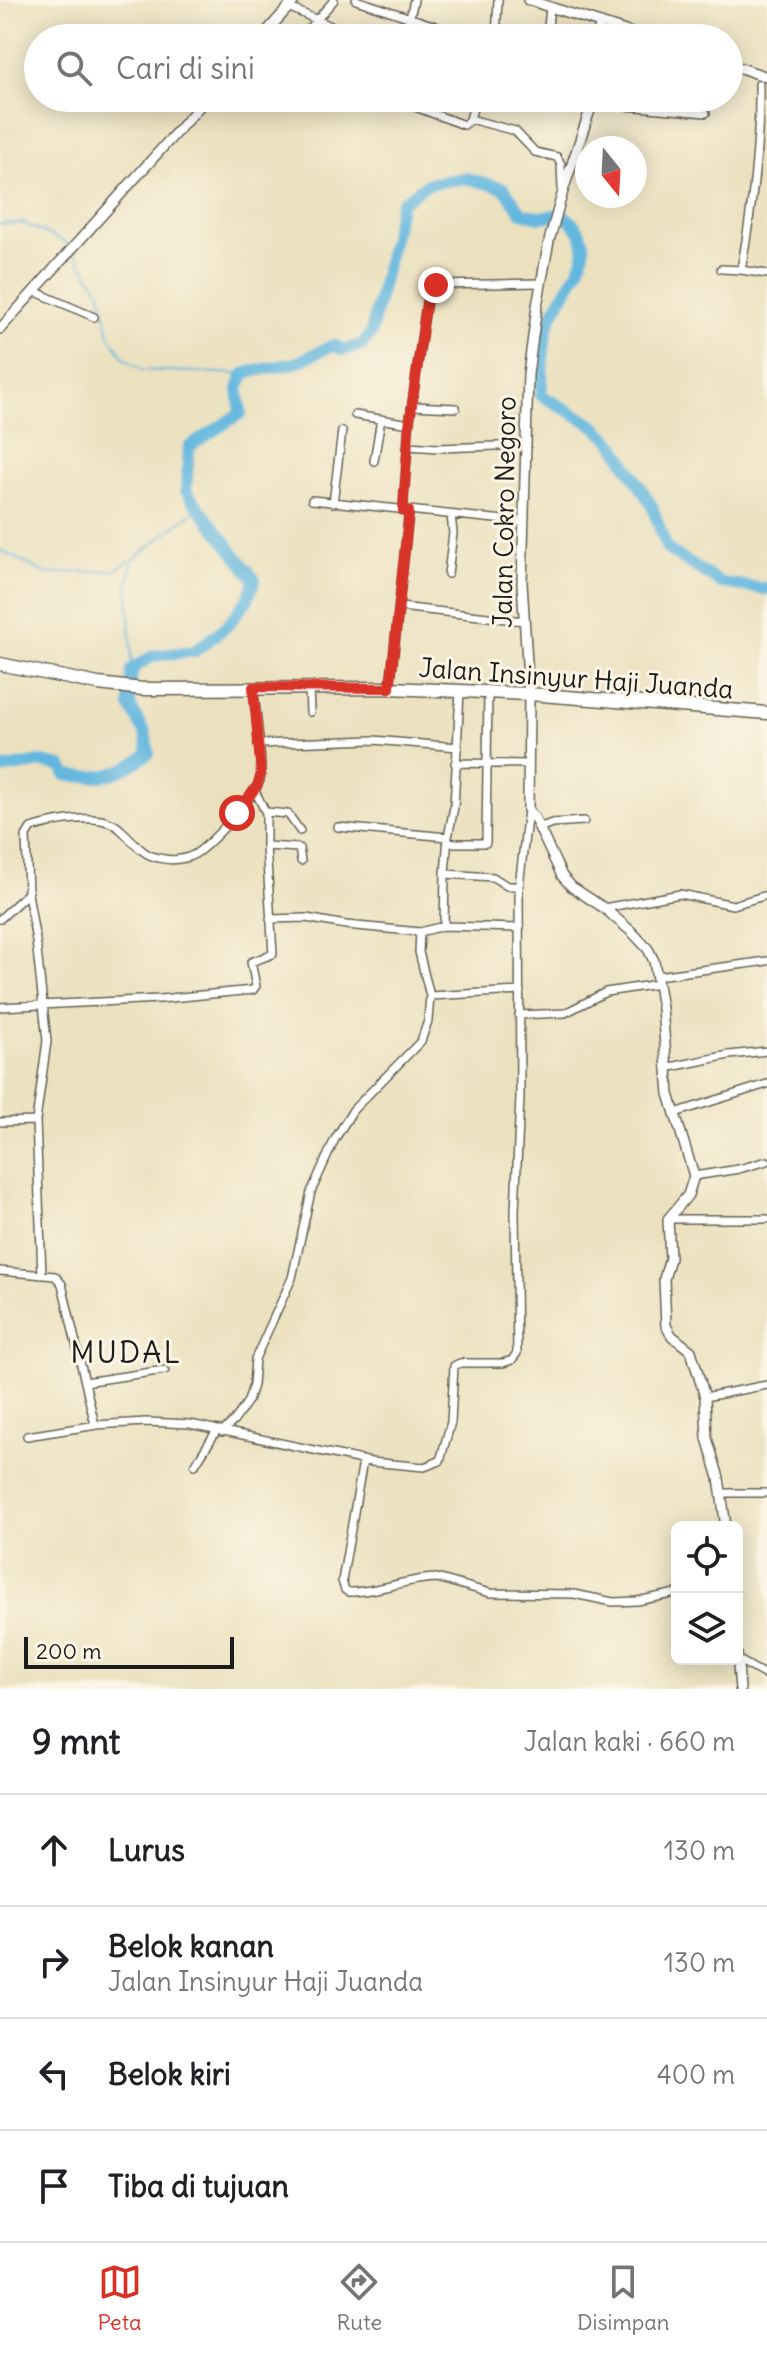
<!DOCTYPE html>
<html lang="id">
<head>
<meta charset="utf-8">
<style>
	body { margin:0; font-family:Delius,sans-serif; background:#f2f2f2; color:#202124 }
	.controls { position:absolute; right:24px; bottom:24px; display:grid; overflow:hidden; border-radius:12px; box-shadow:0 4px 20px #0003 }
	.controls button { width:72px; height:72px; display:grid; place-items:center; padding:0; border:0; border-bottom:2px solid #e0e0e0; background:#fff; color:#202124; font:40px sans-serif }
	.compass { position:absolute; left:575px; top:136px; width:72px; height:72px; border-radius:50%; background:#fff; box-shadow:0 4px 20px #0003; rotate:162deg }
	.scale { position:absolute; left:24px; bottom:20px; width:210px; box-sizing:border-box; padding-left:8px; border:4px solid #1c1c1c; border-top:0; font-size:22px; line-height:28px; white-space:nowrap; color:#1c1c1c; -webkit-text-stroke:6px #fcf5e5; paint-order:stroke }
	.stop { position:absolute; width:24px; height:24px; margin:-18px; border:6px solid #d93025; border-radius:50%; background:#fff }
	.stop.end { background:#d93025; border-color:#fff; box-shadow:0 2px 8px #0008 }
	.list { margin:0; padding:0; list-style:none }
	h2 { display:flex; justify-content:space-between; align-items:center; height:104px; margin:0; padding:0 32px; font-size:34px }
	h2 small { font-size:26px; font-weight:400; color:#757577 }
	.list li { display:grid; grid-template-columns:52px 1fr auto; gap:24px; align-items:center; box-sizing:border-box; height:112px; padding:0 32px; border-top:2px solid #e0e0e0 }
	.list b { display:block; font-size:30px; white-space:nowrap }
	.list p { margin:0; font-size:26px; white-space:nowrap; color:#757577 }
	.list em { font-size:26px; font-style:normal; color:#757577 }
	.icon { flex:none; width:44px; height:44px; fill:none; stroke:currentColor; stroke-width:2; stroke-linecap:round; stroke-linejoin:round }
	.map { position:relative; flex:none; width:767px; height:1689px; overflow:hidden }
	.search { position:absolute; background:#fff; box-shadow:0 4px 20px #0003; left:24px; right:24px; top:24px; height:88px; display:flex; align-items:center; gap:20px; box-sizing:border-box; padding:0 28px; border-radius:44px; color:#757577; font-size:30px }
	.sheet { height:552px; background:#fff }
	nav { display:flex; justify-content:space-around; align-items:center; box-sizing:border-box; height:112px; border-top:2px solid #e0e0e0; background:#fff; font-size:22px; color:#757577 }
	nav a { display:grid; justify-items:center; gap:4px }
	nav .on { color:#d93025 }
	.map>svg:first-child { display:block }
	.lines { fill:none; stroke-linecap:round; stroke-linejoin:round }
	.stream { stroke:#63b7df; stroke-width:2 }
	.river { stroke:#63b7df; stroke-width:12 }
	.minor-casing { stroke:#646155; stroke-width:10 }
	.tertiary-casing { stroke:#646155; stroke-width:12 }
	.primary-casing { stroke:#646155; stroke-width:15 }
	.minor { stroke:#fff; stroke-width:7 }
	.tertiary { stroke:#fff; stroke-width:9 }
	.primary { stroke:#fff; stroke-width:12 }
	.route { stroke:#d93025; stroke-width:10 }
	.labels { text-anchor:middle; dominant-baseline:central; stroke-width:6; stroke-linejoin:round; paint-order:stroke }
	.street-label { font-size:26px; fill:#1c1c1c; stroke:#fcf5e5 }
	.quarter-label { font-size:30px; letter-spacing:2px; fill:#1c1c1c; stroke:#fcf5e5 }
</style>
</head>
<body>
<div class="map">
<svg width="767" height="1689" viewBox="0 0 767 1689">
	<rect width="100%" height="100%" fill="#fcf5e5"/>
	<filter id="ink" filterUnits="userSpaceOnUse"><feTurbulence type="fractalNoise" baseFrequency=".0125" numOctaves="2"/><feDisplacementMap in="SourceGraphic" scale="16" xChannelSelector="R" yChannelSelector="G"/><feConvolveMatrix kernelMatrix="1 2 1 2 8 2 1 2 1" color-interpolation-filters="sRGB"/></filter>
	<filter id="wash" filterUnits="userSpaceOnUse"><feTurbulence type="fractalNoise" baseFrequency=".006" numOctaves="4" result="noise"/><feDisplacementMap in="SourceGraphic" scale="32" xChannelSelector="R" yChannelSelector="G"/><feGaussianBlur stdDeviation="1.8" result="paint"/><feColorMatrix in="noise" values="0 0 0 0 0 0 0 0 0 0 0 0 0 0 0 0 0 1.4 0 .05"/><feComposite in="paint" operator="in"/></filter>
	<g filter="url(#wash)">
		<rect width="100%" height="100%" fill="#ebe1bf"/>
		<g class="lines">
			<path class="stream" d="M0 224 23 223 67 243 70 248
				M74 253 101 292 109 335 124 358 142 370 244 374
				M0 550 47 574 114 570 132 560 198 508
				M132 563 128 586 132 669"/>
			<path class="river" d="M0 769 41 762 62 766 66 775C102 780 121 775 149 753L145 733 130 706 132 669 153 656 195 651 228 625 248 599 255 580 186 491 189 447 241 413 238 389 244 374C262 368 283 367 297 362 310 357 321 350 334 345L343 350 362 345 371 333 401 203 427 184 465 178 504 188 522 213 540 217 562 214C611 249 566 280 550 321 542 340 543 374 541 395L595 426 614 444 652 506 667 549 721 583 767 589"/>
		</g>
	</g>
	<g filter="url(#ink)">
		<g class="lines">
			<g class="minor-casing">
				<path id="minor" d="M356 0 472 38
					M288 7 358 38
					M301 38 334 0
					M405 38 414 0
					M496 38 498 0
					M547 38 550 7
					M759 84C760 146 752 209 741 270L767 274
					M391 98 464 125 470 119 476 98
					M593 99 626 106 706 113
					M470 119 515 131 535 152 557 157 561 164 562 188
					M575 153 587 155
					M635 160H636
					M721 269 741 270
					M34 291 94 317
					M412 406 456 408
					M355 415 410 424
					M408 446 438 448 526 445
					M374 461 381 419
					M312 500 523 522
					M333 503 342 431
					M403 511 409 426 428 291 436 285 541 283
					M448 574 453 533 451 515
					M400 607 524 621
					M309 687 310 712
					M390 688 409 511
					M258 744 373 740 458 747
					M455 763 527 764
					M254 789 266 813V846L299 848 301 861
					M266 812 288 814 300 831
					M338 827 448 837
					M539 828 552 823 584 821
					M447 843H486L488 692
					M445 874 493 877 507 886H519
					M28 893 36 941 47 1041 36 1121 42 1275
					M604 908 680 894 733 905 767 895
					M0 919 28 893 26 836 31 828C54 821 101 811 120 829 133 840 141 855 159 858 170 861 185 860 195 854 211 844 254 797 260 780 264 767 255 704 253 687
					M270 919 306 918 346 925 420 932 444 926 520 928
					M444 926 445 874 448 837 454 807 460 691
					M420 932 419 952 430 996 520 991
					M657 976 767 961
					M0 1007 160 999 253 990 256 986 251 962 273 954 266 846
					M519 1015 565 1013 606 992 658 984
					M666 1068 729 1055 767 1051
					M675 1113 767 1084
					M0 1122 36 1121
					M694 1176 739 1169 767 1161
					M668 1219H767
					M0 1271 55 1276 62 1284 95 1425 146 1422 190 1424 371 1462 424 1467 440 1461 451 1422 454 1366 460 1363H503L512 1360 517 1353 515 1211 520 1097 519 886 528 810
					M85 1382 165 1370
					M705 1397 767 1385
					M222 1432 234 1421 248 1401 253 1385 255 1359 292 1278 311 1192 335 1139 353 1110 421 1041 428 1021 430 996
					M27 1436 97 1425
					M363 1461 342 1581 345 1590 349 1592C380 1592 408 1578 437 1578L490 1593 574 1594 613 1602 637 1601 677 1593
					M195 1465 217 1430
					M722 1493H767
					M737 1659 767 1676"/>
			</g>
			<g class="tertiary-casing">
				<path id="tertiary" d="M528 0 647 38
					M261 38 295 0
					M596 38 601 23
					M729 64 767 77
					M594 98 563 191 549 241 537 306 528 374 522 583 529 694 528 810 534 817 562 876 572 887 604 908 632 932 648 949 654 961 662 1008 669 1094 694 1176 688 1195 668 1219 670 1258 664 1279 666 1326 672 1336 691 1351 705 1397 707 1438 719 1478 726 1527
					M0 329 207 98
					M737 1654 740 1689"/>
			</g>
			<g class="primary-casing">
				<path id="primary" d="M0 664 98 684 143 689 390 688 529 694 767 713"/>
			</g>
			<use href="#minor" class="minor"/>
			<use href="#tertiary" class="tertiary"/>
			<use href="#primary" class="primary"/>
		</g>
	</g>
	<g class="lines" filter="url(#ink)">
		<path class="route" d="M237 813 257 786 261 774 253 687 390 688 409 511H403L409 426 428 291 436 285"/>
	</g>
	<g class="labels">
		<g class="street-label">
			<text transform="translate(504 512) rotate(-89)">Jalan Cokro Negoro</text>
			<text transform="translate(576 678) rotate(4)">Jalan Insinyur Haji Juanda</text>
		</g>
		<g class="quarter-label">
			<text x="126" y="1352">MUDAL</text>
		</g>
	</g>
</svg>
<div class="controls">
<button><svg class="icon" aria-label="locate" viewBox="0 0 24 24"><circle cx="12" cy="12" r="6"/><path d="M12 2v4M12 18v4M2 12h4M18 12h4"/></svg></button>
<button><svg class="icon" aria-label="layers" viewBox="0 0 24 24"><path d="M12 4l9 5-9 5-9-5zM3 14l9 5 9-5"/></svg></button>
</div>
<svg class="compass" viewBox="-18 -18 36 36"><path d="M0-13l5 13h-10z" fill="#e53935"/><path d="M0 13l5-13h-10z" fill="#757577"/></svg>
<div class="scale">200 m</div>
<div class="stop" style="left:237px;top:813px"></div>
<div class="stop end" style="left:436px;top:285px"></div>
<div class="search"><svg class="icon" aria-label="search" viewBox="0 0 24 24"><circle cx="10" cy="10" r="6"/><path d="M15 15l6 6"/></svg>Cari di sini</div>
</div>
<section class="sheet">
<h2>9 mnt<small>Jalan kaki · 660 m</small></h2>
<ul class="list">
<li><svg class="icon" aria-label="ahead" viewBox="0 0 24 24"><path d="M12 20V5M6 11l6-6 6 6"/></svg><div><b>Lurus</b></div><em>130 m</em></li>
<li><svg class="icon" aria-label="right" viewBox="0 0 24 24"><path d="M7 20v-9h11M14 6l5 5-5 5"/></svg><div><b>Belok kanan</b><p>Jalan Insinyur Haji Juanda</p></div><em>130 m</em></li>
<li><svg class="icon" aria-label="left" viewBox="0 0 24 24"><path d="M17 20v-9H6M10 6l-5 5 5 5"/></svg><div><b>Belok kiri</b></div><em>400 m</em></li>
<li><svg class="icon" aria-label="arrive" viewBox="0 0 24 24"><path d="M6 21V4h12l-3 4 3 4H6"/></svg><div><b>Tiba di tujuan</b></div></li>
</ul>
</section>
<nav>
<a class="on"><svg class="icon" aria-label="map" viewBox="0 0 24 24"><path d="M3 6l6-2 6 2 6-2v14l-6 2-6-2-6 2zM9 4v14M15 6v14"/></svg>Peta</a>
<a><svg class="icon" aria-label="directions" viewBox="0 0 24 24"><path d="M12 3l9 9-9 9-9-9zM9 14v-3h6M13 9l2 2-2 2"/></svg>Rute</a>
<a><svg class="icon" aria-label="saved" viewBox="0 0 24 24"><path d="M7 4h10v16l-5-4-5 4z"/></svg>Disimpan</a>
</nav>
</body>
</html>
